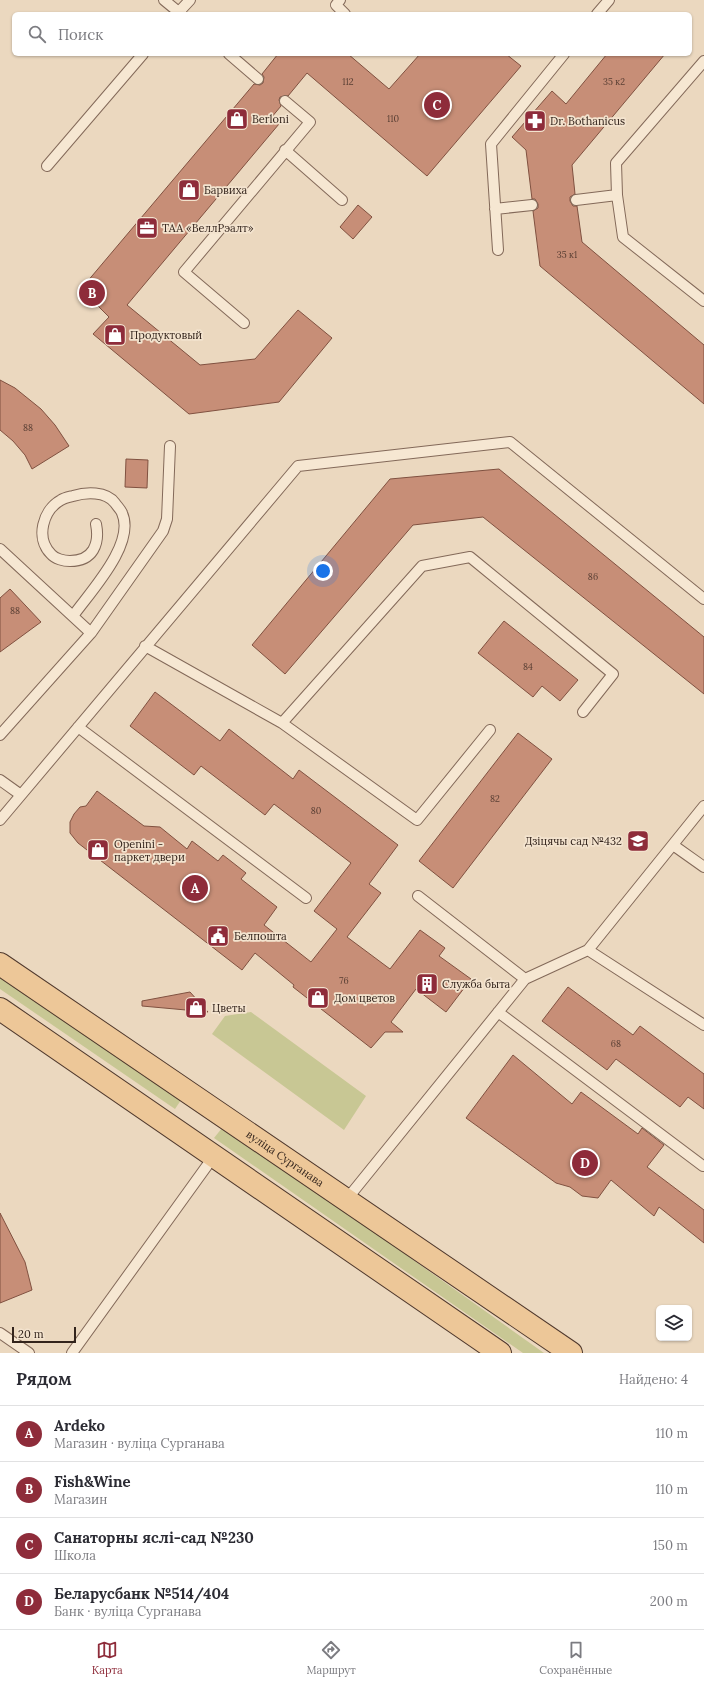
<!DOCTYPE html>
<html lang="ru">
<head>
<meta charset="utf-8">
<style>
	body { margin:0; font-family:Lora,serif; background:#f2f2f3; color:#2b2b33 }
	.controls { position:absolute; right:12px; bottom:12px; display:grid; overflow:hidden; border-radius:6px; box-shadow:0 1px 3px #0004 }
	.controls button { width:36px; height:36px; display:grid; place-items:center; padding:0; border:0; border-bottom:1px solid #e1e1e2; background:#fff; color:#2b2b33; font:20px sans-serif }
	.scale { position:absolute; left:12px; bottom:10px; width:64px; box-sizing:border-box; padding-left:4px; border:2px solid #33241c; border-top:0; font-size:11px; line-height:14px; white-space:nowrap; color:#33241c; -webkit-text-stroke:3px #f3e3ce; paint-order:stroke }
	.you { position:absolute; left:323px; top:571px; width:14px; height:14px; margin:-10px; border:3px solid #fff; border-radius:50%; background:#1a73e8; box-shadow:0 0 0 6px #1a73e833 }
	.badge { display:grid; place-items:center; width:26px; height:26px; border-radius:50%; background:#8e2c3a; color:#fff; font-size:13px; font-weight:700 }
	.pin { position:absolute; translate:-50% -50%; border:2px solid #fff; box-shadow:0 1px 4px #0006 }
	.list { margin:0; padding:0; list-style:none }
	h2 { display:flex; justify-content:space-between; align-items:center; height:52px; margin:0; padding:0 16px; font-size:17px }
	h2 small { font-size:13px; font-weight:400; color:#7c7c81 }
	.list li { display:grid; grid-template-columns:26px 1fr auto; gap:12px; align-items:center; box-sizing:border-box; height:56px; padding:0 16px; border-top:1px solid #e1e1e2 }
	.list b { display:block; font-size:15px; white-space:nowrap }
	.list p { margin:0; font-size:13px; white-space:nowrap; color:#7c7c81 }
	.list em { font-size:13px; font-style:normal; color:#7c7c81 }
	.icon { flex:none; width:22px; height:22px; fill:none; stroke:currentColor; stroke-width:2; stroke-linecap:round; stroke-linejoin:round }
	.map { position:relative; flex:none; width:704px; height:1353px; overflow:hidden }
	.search { position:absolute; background:#fff; box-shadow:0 1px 3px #0004; left:12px; right:12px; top:12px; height:44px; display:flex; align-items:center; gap:10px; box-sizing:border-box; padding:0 14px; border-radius:6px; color:#7c7c81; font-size:15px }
	.sheet { height:276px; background:#fff }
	nav { display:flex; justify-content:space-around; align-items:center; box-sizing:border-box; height:56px; border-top:1px solid #e1e1e2; background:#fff; font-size:11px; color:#7c7c81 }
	nav a { display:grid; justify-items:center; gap:2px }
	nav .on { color:#8e2c3a }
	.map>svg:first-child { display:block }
	.green { fill:#c8c794 }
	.building { fill:#c78e77; stroke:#805140 }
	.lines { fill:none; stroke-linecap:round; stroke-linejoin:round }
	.service-casing { stroke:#836959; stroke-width:12 }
	.primary-casing { stroke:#50392d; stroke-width:24 }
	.service { stroke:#f6e7d2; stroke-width:10 }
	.primary { stroke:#edc798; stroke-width:22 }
	.labels { text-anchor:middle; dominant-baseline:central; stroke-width:3.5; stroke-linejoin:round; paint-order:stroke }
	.number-label { font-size:9px; fill:#583e33 }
	.poi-label { font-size:11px; fill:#33241c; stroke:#f3e3ce; text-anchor:start }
	.street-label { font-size:11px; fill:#33241c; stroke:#f3e3ce }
</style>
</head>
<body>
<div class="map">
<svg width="704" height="1353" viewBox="0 0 704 1353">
	<rect width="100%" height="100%" fill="#ebd8bf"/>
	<path class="green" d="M0 975 181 1100 175 1109 0 989Z
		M251 1012 366 1096 344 1130 212 1034 225 1016Z
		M222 1128 343 1210 544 1353H523L214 1138Z"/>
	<path class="building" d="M278 54H348L389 89 420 54H506L521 66 427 176 307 73 288 96 280 97 279 100 281 106 271 118 279 124 127 305 200 365 255 359 298 310 332 338 279 402 189 414 93 334 109 317 81 289 254 84 260 85 263 83 264 77 262 74Z
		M607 54H665L572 165 575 194 570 197V201L573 206H577L582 242 704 345V404L540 266 533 211 538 208V204L535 199H532L526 150 512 137 552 91 566 104Z
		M358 205 372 217 353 239 340 227Z
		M0 380 15 388 41 409 55 425 69 446 32 469 25 455 13 441 0 430Z
		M126 459 148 460 147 488 125 487Z
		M499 469 704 637V694L483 517 413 525 285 674 252 645 390 479Z
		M10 589 41 622 0 652V598Z
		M504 621 578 680 560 701 542 686 533 697 478 653Z
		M155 692 220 741 229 729 293 779 299 770 398 845 369 884 381 893 347 937 390 969 420 930 445 948 439 956 471 979 446 1012 416 989 391 1022 403 1032H385L371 1048 293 987 294 985 255 953 242 970 78 843 70 833V822L74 814 80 807 86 806 97 791 144 826 160 827 187 849 192 841 218 861 223 855 246 873 241 879 277 907 264 925 311 962 337 929 314 911 351 863 274 804 265 815 201 766 194 775 130 726Z
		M518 733 552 759 453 888 419 861Z
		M568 987 633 1035 640 1026 704 1074V1109L688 1097 680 1107 616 1059 607 1070 542 1021Z
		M190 992 208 1012 142 1006V1001Z
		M513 1055 572 1104 581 1092 638 1134 642 1128 664 1145 647 1167 704 1210V1243L659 1207 654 1216 611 1180 598 1198 582 1196 570 1187 556 1183 466 1118Z
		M0 1213 25 1262 32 1290 0 1303Z"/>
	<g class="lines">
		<g class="service-casing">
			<path id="service" d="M164 0 181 14
				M340 0 336 5 345 14
				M177 14 190 0
				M597 14 609 0
				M229 54 258 79
				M704 61 616 163 617 195 623 237 704 301
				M285 150 342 200
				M47 166 143 54
				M576 200 617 195
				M495 209 532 205
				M498 250 491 144 564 54
				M244 323 184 272 310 122 285 101
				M0 549 91 633
				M73 616C90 592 136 544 122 513 121 510 117 506 115 503 106 491 86 492 73 496 69 497 64 498 61 500 43 510 35 538 51 554 55 559 64 561 70 561 93 561 100 544 96 524
				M145 646 282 723 422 566 470 557 613 674 583 712
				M282 723 417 820 490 730
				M78 727 306 898
				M0 735 91 633 163 531 167 519 170 446
				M0 780 21 795
				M0 820 298 466 510 442 704 599
				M673 845 704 867
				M418 896 525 979
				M588 950 704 1025
				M498 1012 703 1166
				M347 1199 525 979 588 950 704 806
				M0 1333 29 1353
				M72 1353 214 1156"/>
		</g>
		<g class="primary-casing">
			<g id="primary">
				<path id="s1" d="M0 964 571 1353"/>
				<path d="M0 1009 500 1353"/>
			</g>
		</g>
		<use href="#service" class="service"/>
		<use href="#primary" class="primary"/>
	</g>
	<defs>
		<g id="shop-square" transform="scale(1.15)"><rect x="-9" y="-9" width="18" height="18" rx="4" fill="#8e2c3a" stroke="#f3e3ce"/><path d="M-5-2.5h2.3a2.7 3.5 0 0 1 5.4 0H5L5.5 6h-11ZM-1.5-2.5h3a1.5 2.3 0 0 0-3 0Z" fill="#fff"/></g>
		<g id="pharmacy-square" transform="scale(1.15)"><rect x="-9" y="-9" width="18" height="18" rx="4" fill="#8e2c3a" stroke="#f3e3ce"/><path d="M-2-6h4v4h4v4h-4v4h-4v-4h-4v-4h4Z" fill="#fff"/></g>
		<g id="office-square" transform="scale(1.15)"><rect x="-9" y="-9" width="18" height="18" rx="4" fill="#8e2c3a" stroke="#f3e3ce"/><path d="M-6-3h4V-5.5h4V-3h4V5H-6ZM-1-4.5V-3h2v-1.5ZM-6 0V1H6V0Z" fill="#fff"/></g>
		<g id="school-square" transform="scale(1.15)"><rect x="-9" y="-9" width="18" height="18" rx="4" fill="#8e2c3a" stroke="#f3e3ce"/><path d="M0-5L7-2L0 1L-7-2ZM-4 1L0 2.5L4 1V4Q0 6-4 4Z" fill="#fff"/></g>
		<g id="civic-square" transform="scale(1.15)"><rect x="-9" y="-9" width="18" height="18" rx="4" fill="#8e2c3a" stroke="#f3e3ce"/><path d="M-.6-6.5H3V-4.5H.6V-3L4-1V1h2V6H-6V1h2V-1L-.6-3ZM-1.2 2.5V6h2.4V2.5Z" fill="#fff"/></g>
		<g id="building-square" transform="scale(1.15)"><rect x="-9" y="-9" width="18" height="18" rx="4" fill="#8e2c3a" stroke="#f3e3ce"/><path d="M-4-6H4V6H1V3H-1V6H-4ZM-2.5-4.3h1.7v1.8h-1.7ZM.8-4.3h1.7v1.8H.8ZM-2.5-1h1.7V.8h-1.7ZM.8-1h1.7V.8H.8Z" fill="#fff"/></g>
	</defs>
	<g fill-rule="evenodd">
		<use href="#shop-square" x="237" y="119"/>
		<use href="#pharmacy-square" x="535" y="121"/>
		<use href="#shop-square" x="189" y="190"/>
		<use href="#office-square" x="147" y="228"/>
		<use href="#shop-square" x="115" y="335"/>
		<use href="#school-square" x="638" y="841"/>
		<use href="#shop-square" x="98" y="850"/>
		<use href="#civic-square" x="218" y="936"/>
		<use href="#building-square" x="427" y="984"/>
		<use href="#shop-square" x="318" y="998"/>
		<use href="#shop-square" x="196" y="1008"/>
	</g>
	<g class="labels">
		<g class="number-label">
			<text x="348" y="81">112</text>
			<text x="614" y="81">35 к2</text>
			<text x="393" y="118">110</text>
			<text x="567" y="254">35 к1</text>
			<text x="28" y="427">88</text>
			<text x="593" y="576">86</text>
			<text x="15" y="610">88</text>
			<text x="528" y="666">84</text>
			<text x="495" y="798">82</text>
			<text x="316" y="810">80</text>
			<text x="344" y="980">76</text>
			<text x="616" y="1043">68</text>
		</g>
		<g class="poi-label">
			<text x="252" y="119">Berloni</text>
			<text x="550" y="121">Dr. Bothanicus</text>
			<text x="204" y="190">Барвиха</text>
			<text x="162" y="228">ТАА «ВеллРэалт»</text>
			<text x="130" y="335">Продуктовый</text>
			<text x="622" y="841" text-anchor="end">Дзіцячы сад №432</text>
			<text x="114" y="844">Openini -<tspan x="114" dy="13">паркет двери</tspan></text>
			<text x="234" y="936">Белпошта</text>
			<text x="442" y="984">Служба быта</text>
			<text x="334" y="998">Дом цветов</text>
			<text x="212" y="1008">Цветы</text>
		</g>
		<g class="street-label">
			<text stroke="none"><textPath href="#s1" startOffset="345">вуліца Сурганава</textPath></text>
		</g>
	</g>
</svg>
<div class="controls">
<button><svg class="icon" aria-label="layers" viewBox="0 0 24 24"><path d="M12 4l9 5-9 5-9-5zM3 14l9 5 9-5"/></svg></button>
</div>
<div class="scale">20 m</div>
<div class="you"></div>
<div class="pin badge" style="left:195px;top:888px">A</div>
<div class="pin badge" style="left:92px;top:293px">B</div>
<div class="pin badge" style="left:437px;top:105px">C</div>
<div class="pin badge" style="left:585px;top:1163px">D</div>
<div class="search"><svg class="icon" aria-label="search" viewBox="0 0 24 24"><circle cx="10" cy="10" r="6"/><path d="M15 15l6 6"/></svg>Поиск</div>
</div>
<section class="sheet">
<h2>Рядом<small>Найдено: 4</small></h2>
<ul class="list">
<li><span class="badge">A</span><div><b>Ardeko</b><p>Магазин · вуліца Сурганава</p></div><em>110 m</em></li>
<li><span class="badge">B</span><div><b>Fish&amp;Wine</b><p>Магазин</p></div><em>110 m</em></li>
<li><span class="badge">C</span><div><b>Санаторны яслі-сад №230</b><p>Школа</p></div><em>150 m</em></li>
<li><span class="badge">D</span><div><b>Беларусбанк №514/404</b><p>Банк · вуліца Сурганава</p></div><em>200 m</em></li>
</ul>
</section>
<nav>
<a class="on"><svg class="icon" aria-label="map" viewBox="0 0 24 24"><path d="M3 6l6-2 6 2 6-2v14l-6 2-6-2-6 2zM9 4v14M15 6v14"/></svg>Карта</a>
<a><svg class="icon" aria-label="directions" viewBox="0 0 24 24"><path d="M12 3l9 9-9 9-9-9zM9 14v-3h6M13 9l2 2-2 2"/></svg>Маршрут</a>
<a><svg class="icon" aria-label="saved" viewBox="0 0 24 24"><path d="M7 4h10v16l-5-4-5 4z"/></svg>Сохранённые</a>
</nav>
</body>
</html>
